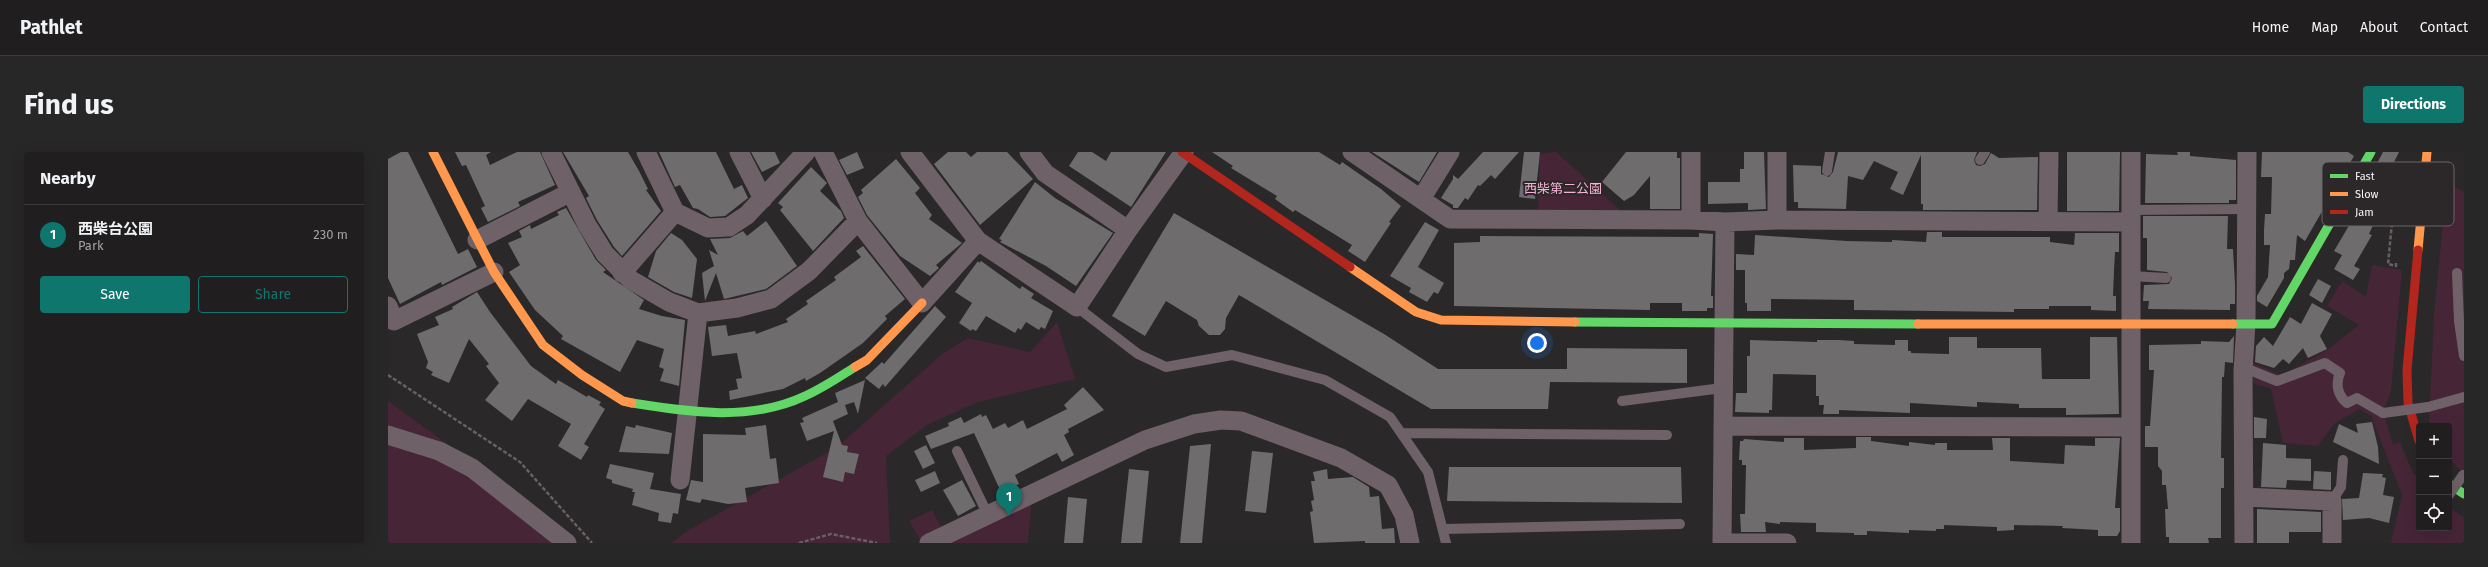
<!DOCTYPE html>
<html lang="en">
<head>
<meta charset="utf-8">
<style>
	body { margin:0; font-family:"Fira Sans","Noto Sans JP",sans-serif; background:#282728; color:#f1f3f6 }
	.controls { position:absolute; right:12px; bottom:12px; display:grid; overflow:hidden; border-radius:4px; box-shadow:0 4px 16px #0002 }
	.controls button { width:36px; height:36px; display:grid; place-items:center; padding:0; border:0; border-bottom:1px solid #3d3c3d; background:#201e1f; color:#f1f3f6; font:20px sans-serif }
	.you { position:absolute; left:1149px; top:191px; width:14px; height:14px; margin:-10px; border:3px solid #fff; border-radius:50%; background:#1a73e8; box-shadow:0 0 0 6px #1a73e833 }
	.badge { display:grid; place-items:center; width:26px; height:26px; border-radius:50%; background:#0f766e; color:#fff; font-size:13px; font-weight:700 }
	.pin { position:absolute; translate:-50% -33px; filter:drop-shadow(0 1px 2px #0008) }
	.pin::after { content:''; position:absolute; top:21px; width:14px; height:12px; background:inherit; clip-path:polygon(0 0,100% 0,50% 100%) }
	.list { margin:0; padding:0; list-style:none }
	h2 { display:flex; justify-content:space-between; align-items:center; height:52px; margin:0; padding:0 16px; font-size:17px }
	h2 small { font-size:13px; font-weight:400; color:#a2a2a4 }
	.list li { display:grid; grid-template-columns:26px 1fr auto; gap:12px; align-items:center; box-sizing:border-box; height:60px; padding:0 16px; border-top:1px solid #3d3c3d }
	.list b { display:block; font-size:15px; white-space:nowrap }
	.list p { margin:0; font-size:13px; white-space:nowrap; color:#a2a2a4 }
	.list em { font-size:13px; font-style:normal; color:#a2a2a4 }
	.actions { display:flex; gap:8px; padding:12px 16px }
	.actions a { flex:1; padding:9px 0; border:1px solid #0f766e; border-radius:4px; text-align:center; font-size:14px; color:#0f766e }
	.actions .main { background:#0f766e; color:#fff }
	.icon { flex:none; width:22px; height:22px; fill:none; stroke:currentColor; stroke-width:2; stroke-linecap:round; stroke-linejoin:round }
	.map { position:relative; flex:none; width:2076px; height:391px; overflow:hidden; border-radius:4px }
	header { display:flex; align-items:center; gap:24px; box-sizing:border-box; height:56px; padding:0 20px; background:#201e1f; border-bottom:1px solid #3d3c3d }
	header strong { font-size:19px }
	nav { display:flex; gap:22px; margin-inline-start:auto; font-size:14px }
	.intro { display:flex; align-items:center; justify-content:space-between; box-sizing:border-box; height:96px; padding:0 24px }
	h1 { margin:0; font-size:28px }
	.button { padding:10px 18px; border-radius:4px; background:#0f766e; color:#fff; font-size:14px; font-weight:700 }
	main { display:flex; gap:24px; padding:0 24px }
	aside { flex:1; background:#201e1f; border-radius:4px; box-shadow:0 4px 16px #0002 }
	.map>svg:first-child { display:block }
	.green { fill:#462537 }
	.building { fill:#6e6c6d }
	.lines { fill:none; stroke-linecap:round; stroke-linejoin:round }
	.path { stroke:#676064; stroke-width:2.5; stroke-dasharray:4 2; stroke-linecap:butt }
	.lane { stroke:#6e6168; stroke-width:10 }
	.street { stroke:#6e6168; stroke-width:19 }
	.fast { stroke:#63d668; stroke-width:9 }
	.slow { stroke:#ff974d; stroke-width:9 }
	.jam { stroke:#b3261e; stroke-width:9 }
	.lane-bridge { stroke:#6e6168; stroke-width:10 }
	.labels { text-anchor:middle; dominant-baseline:central; stroke-width:4; stroke-linejoin:round; paint-order:stroke }
	.park-label { font-size:13px; fill:#f6b2d4; stroke:#2c2729 }
	.key { fill:#2c2729; stroke:#696466; stroke-width:1 }
	.key-label { font-size:11px; fill:#f6f3f5 }
</style>
</head>
<body>
<header>
<strong>Pathlet</strong>
<nav><a>Home</a><a>Map</a><a>About</a><a>Contact</a></nav>
</header>
<div class="intro"><h1>Find us</h1><a class="button">Directions</a></div>
<main>
<aside>
<h2>Nearby<small></small></h2>
<ul class="list">
<li><span class="badge">1</span><div><b>西柴台公園</b><p>Park</p></div><em>230 m</em></li>
</ul>
<div class="actions"><a class="main">Save</a><a>Share</a></div>
</aside>
<div class="map">
<svg width="2076" height="391" viewBox="0 0 2076 391">
	<rect width="100%" height="100%" fill="#2b2829"/>
	<path class="green" d="M1168 0 1233 59 1150 58 1152 2Z
		M2059 31 2076 40V320C2055 307 2061 296 2061 274H2044L2041 270 2046 163Z
		M1984 113 2014 118 2003 239 1995 259 2005 292 2012 290 2024 319 2031 328V376H2061V356L2076 365V391H2003L2014 343 1983 264 1971 257 1946 272 1930 294 1895 291 1883 237 1865 231V211L1894 223 1939 198 1971 173 1939 154 1954 129 1978 145Z
		M669 170 687 227 590 250 539 273 498 304 502 391H283L301 378 449 295 554 202 580 186 642 200Z
		M0 249 149 357 187 391H0Z
		M644 345 640 391H534L521 369 544 358 557 383Z"/>
	<path class="building" d="M13 0H20L70 102 80 97 89 115 54 133 53 130 12 152 0 126V7Z
		M67 0H103L98 3 102 13 129 0H152L167 33 130 50 132 54 100 70 93 56 97 54 78 13 74 14Z
		M175 0H240L251 19 260 37 258 38 273 59 234 104 226 95 209 68 198 46 201 44Z
		M271 0H328L346 37 354 33 360 46 337 64 322 65 310 57 305 56 292 33 287 35Z
		M363 0H387L392 11 374 20Z
		M469 0 476 16 459 23 451 8Z
		M560 0H578L583 5 589 0H619L645 27 592 73 546 12Z
		M690 0H704L718 9 723 0H778L743 55 681 14Z
		M824 0H931L952 13 954 10 993 37 1013 54 1001 70 1003 71 977 110 960 99 964 93 907 58 905 60 887 47 889 44 843 16 845 14Z
		M984 0H1049L1031 30Z
		M1095 0H1131L1107 27 1103 23 1092 34 1090 33 1080 48 1077 46 1070 56H1065V53L1053 46 1065 27V23L1070 27Z
		M1136 0H1152L1147 47 1131 45Z
		M1238 0H1289V6H1292V57H1262V24L1246 43 1236 49 1214 30Z
		M1356 0H1376L1378 57 1360 58V51L1320 52V30H1352V17H1356Z
		M1450 0H1589L1586 8 1588 13 1592 14 1597 12 1603 1 1611 6 1650 5 1649 58H1535V52H1533V3L1515 43 1502 37 1510 20 1486 9 1475 28 1460 24 1458 57 1410 56V50H1406L1405 13 1433 14V22L1441 25 1445 20Z
		M1679 0H1732L1731 59H1679Z
		M1789 0H1802V4L1848 8V48H1841V51H1757L1758 2 1790 3Z
		M1874 0H1960L1966 4 1917 89 1909 83 1907 108H1902L1901 117 1896 121V126L1879 155 1869 149V144L1880 125 1882 93H1876V78L1877 62H1883L1884 25H1873Z
		M1995 0H2011L2005 12 2011 15 1995 45 1997 47 1981 82 1984 83 1966 114 1972 117 1965 128 1946 117 1954 103 1946 99 1979 43 1974 40Z
		M508 7 532 36 527 41 544 63 541 67 574 91 548 113 551 116 542 124 512 104 479 63 470 45 475 41 473 38Z
		M423 15 439 31 432 39 453 59 456 66 425 99 392 58 395 55 390 51Z
		M647 30 667 46 725 81 688 134 658 114 612 90 614 88 611 87Z
		M178 56 208 108 218 118 215 120 256 148 251 157 274 164 297 168 291 234 272 229 276 217 271 215 276 197 249 188 232 220 173 187 175 184 147 158 121 120 132 113 120 91 134 85 131 79 142 73 143 77 171 63 169 60Z
		M786 61 996 182 1050 217H1179V196L1299 197V231L1162 230 1160 257H1043L851 143 838 166 837 177 832 183H821L811 174 809 168 778 149 757 184 724 164Z
		M1755 64H1840L1839 97H1845L1847 132V152H1842V158L1760 157 1761 149H1755L1756 133 1781 132 1784 126 1779 120 1759 118V86H1755Z
		M378 69 409 114 378 137 336 147 328 121 317 149 314 121 326 114 321 98 330 103 322 87 342 86 355 79 359 84Z
		M1037 70 1051 78 1030 115 1056 131 1050 142 1046 140 1039 150 1021 140 1023 136 1002 124Z
		M1539 80H1554V85H1662V90L1686 93 1687 81H1731V100H1727L1726 119 1725 144H1728V159L1703 158V154H1661V157H1626V160L1466 158V148L1383 147V159H1359V151H1357V118H1348V102L1366 103 1367 83 1459 89 1504 90V88L1538 90Z
		M283 81 294 88 309 107 304 146 286 140 260 125 268 99Z
		M1311 81 1325 82 1323 144H1325V156H1319V159H1294V151H1262V158L1066 154V91L1092 90V84L1311 85Z
		M475 94 517 147 497 164 499 167 475 191 432 221 418 229 417 226 395 237 342 248 341 239 350 237 348 227 354 226 349 201 324 204 320 175 338 173 340 184 367 179 368 182 400 170 398 167 420 152 418 149 448 128 446 125 473 105 468 99Z
		M590 109 591 111 593 109 632 137 634 134 646 142 643 146 665 159 657 177 653 175 651 178 638 170 633 178 630 176 627 181 598 164 588 179 584 177 583 179 571 171 584 151 567 140Z
		M1930 127 1943 134 1934 151 1921 143Z
		M89 140 102 160 143 214 168 232 170 228 199 245 200 243 213 250 211 253 217 257 196 292 201 295 193 308 170 294 183 272 140 247 124 269 97 248 111 231 98 214 101 212 81 187 61 231 43 223 45 220 38 216 40 210 29 182 51 173 47 165 65 157 64 155Z
		M1924 151 1944 162 1932 184 1939 197 1920 206 1915 196 1901 212 1895 207 1886 216 1867 210 1868 194 1876 185 1885 194 1902 165 1913 172Z
		M547 154 558 165 497 235 495 232 491 237 477 226 494 210 496 212Z
		M1846 184 1845 211 1837 210 1836 225H1834L1833 306H1836V336H1833V386H1820L1821 391H1781V385H1778L1777 357H1780L1778 333H1774V319L1770 314V295H1757V274H1762L1766 218H1761V193L1813 192V189L1841 190Z
		M1561 185H1589V196H1653L1654 227H1702V185H1729L1731 262 1678 263V256H1631V252L1589 250V255L1522 251V261L1451 258V262H1435L1436 253H1431V244H1428V223L1385 222 1384 258H1381V261L1347 260 1348 241H1359V204H1362V188L1429 190V188H1451L1466 189V192L1507 193V188H1520V199H1523V201L1561 202Z
		M477 228 470 262 466 250 457 253 460 262 445 269 454 293 460 294 459 300 471 302 466 322 457 320 455 330 435 325 446 279 419 289 412 271 416 270 414 266 450 250 447 241Z
		M695 235 716 258 680 277 681 280 676 283 686 303 674 310 669 301 627 323 631 332 613 340 586 281 543 297 537 284 561 274 560 271 573 265 576 271 593 262 594 265 598 263 605 277 617 271 620 276 635 268 639 277 679 257 676 253Z
		M1866 265 1879 267 1878 286H1866Z
		M1984 270 1990 295 1991 312 1945 290 1951 272 1970 281 1968 272Z
		M248 273 284 281 281 302 231 300 238 274 247 276Z
		M378 273 382 307 388 306 391 331 357 336 359 350 340 352 314 347 312 351 298 348 303 328 315 330V282L358 283 357 276Z
		M1468 285H1483V289L1521 294V290L1547 293V291H1559V298H1605L1604 286H1622V309L1676 312 1677 293 1707 294V286H1732L1727 356H1732V379L1729 384H1710V378L1674 376 1675 374 1626 373V378L1609 379V375L1556 373V377H1548V379L1521 378V381L1479 379V383H1466V381L1428 380V371L1392 370V372L1377 370 1378 380H1353L1352 362H1357L1358 313H1354V308H1351L1352 289H1355L1356 287 1396 290V286H1416V298L1468 296Z
		M1875 291 1898 293V306L1923 307V329L1899 328 1898 336 1873 335Z
		M823 292 814 391H792L802 294Z
		M538 293 547 311 535 317 526 299Z
		M864 299 885 301 878 361 857 359Z
		M222 312 266 321 262 337 293 342 290 362 285 361 283 371 270 369 271 361 244 353 247 340H244L245 337 224 331V328L218 326Z
		M1061 315H1293L1294 351 1059 349Z
		M741 317 761 319 754 391H733Z
		M939 317 940 327 965 325 981 335 982 345 991 344 994 377 1006 376 1007 391H977V389L926 391 922 360 925 359 923 349 926 348 923 329H927L925 320Z
		M547 319 552 331 533 340 527 328Z
		M1926 319 1943 320V338L1925 337Z
		M1975 321 1995 322 1994 325 1998 326 1995 343 2006 345 2001 371 1981 366 1955 368 1954 347 1971 346Z
		M574 328 588 354 570 364 555 338Z
		M680 345 699 347 695 391H676Z
		M1869 357 1933 360V380H1901V391H1869Z"/>
	<g class="lines">
		<path class="path" d="M2008 111V114L2000 112 2006 50 2018 16
			M0 223 132 310 204 391
			M411 391 443 382 489 391"/>
		<path class="lane" d="M1592 8 1597 0
			M1439 19 1442 0
			M1743 58 1859 57
			M2069 121 2071 169 2076 204
			M1743 124 1778 126
			M689 155 750 202 778 215 844 203 937 228 1002 265 1040 320 1058 391
			M1855 219 1862 218 1889 229 1937 211 1952 221C1947 232 1950 244 1959 251L1969 246 1995 261
			M1234 249 1334 236
			M2040 255 2076 245
			M1013 281 1279 283
			M569 299 599 361
			M1944 349 1953 335 1955 308
			M1055 377 1292 372"/>
		<path class="street" d="M163 0 199 73 217 102 243 128 281 150 310 161 349 156 383 147 421 119 470 69
			M258 0 287 60 320 76 341 75 359 63 418 0
			M351 0 375 47
			M435 0 470 69 534 151 590 89
			M522 0 590 89 689 155 740 78 796 0
			M641 0 657 21 740 78
			M964 0 1062 67 1303 68 1337 70 1389 68 1743 70
			M1303 0V68
			M1389 0V68
			M1033 47 1062 0
			M1660 69 1661 0
			M89 88 183 40
			M234 121 287 60
			M0 154 6 169 106 120
			M1336 274 1743 275
			M0 283 51 299 84 316 179 391
			M292 328 310 161
			M1856 345 1944 349V391
			M541 391 757 288 806 272 833 268 853 269 953 306 1000 333 1016 363 1022 391
			M1334 391 1337 70
			M1334 391H1399
			M1743 391V0
			M1856 391 1855 219 1858 171 1859 0"/>
		<path class="fast" d="M1187 170 1530 172
			M1845 172H1884L1983 0
			M244 251C301 260 362 270 417 244 435 236 451 225 467 215
			M2061 332 2076 342"/>
		<path class="slow" d="M45 0 106 120 155 193 194 223 235 249 244 251
			M2030 98 2039 0
			M962 115 1028 160 1053 168 1187 170
			M1530 172H1845
			M467 215 479 208 534 151"/>
		<path class="jam" d="M794 0 962 115
			M2030 98 2019 218 2020 251 2031 289"/>
		<path class="lane-bridge" d="M1995 261 2040 255
			M2061 343 2075 323"/>
	</g>
	<g class="labels">
		<g class="park-label">
			<text x="1175" y="36">西柴第二公園</text>
		</g>
	</g>
	<rect x="1934" y="10" width="132" height="64" rx="6" class="key"/>
	<rect x="1942" y="22" width="18" height="4" fill="#63d668"/>
	<rect x="1942" y="40" width="18" height="4" fill="#ff974d"/>
	<rect x="1942" y="58" width="18" height="4" fill="#b3261e"/>
	<g class="key-label">
		<text x="1967" y="28">Fast</text>
		<text x="1967" y="46">Slow</text>
		<text x="1967" y="64">Jam</text>
	</g>
</svg>
<div class="controls">
<button>+</button>
<button>−</button>
<button><svg class="icon" aria-label="locate" viewBox="0 0 24 24"><circle cx="12" cy="12" r="6"/><path d="M12 2v4M12 18v4M2 12h4M18 12h4"/></svg></button>
</div>
<div class="you"></div>
<div class="pin badge" style="left:621px;top:364px">1</div>
</div>
</main>
</body>
</html>
